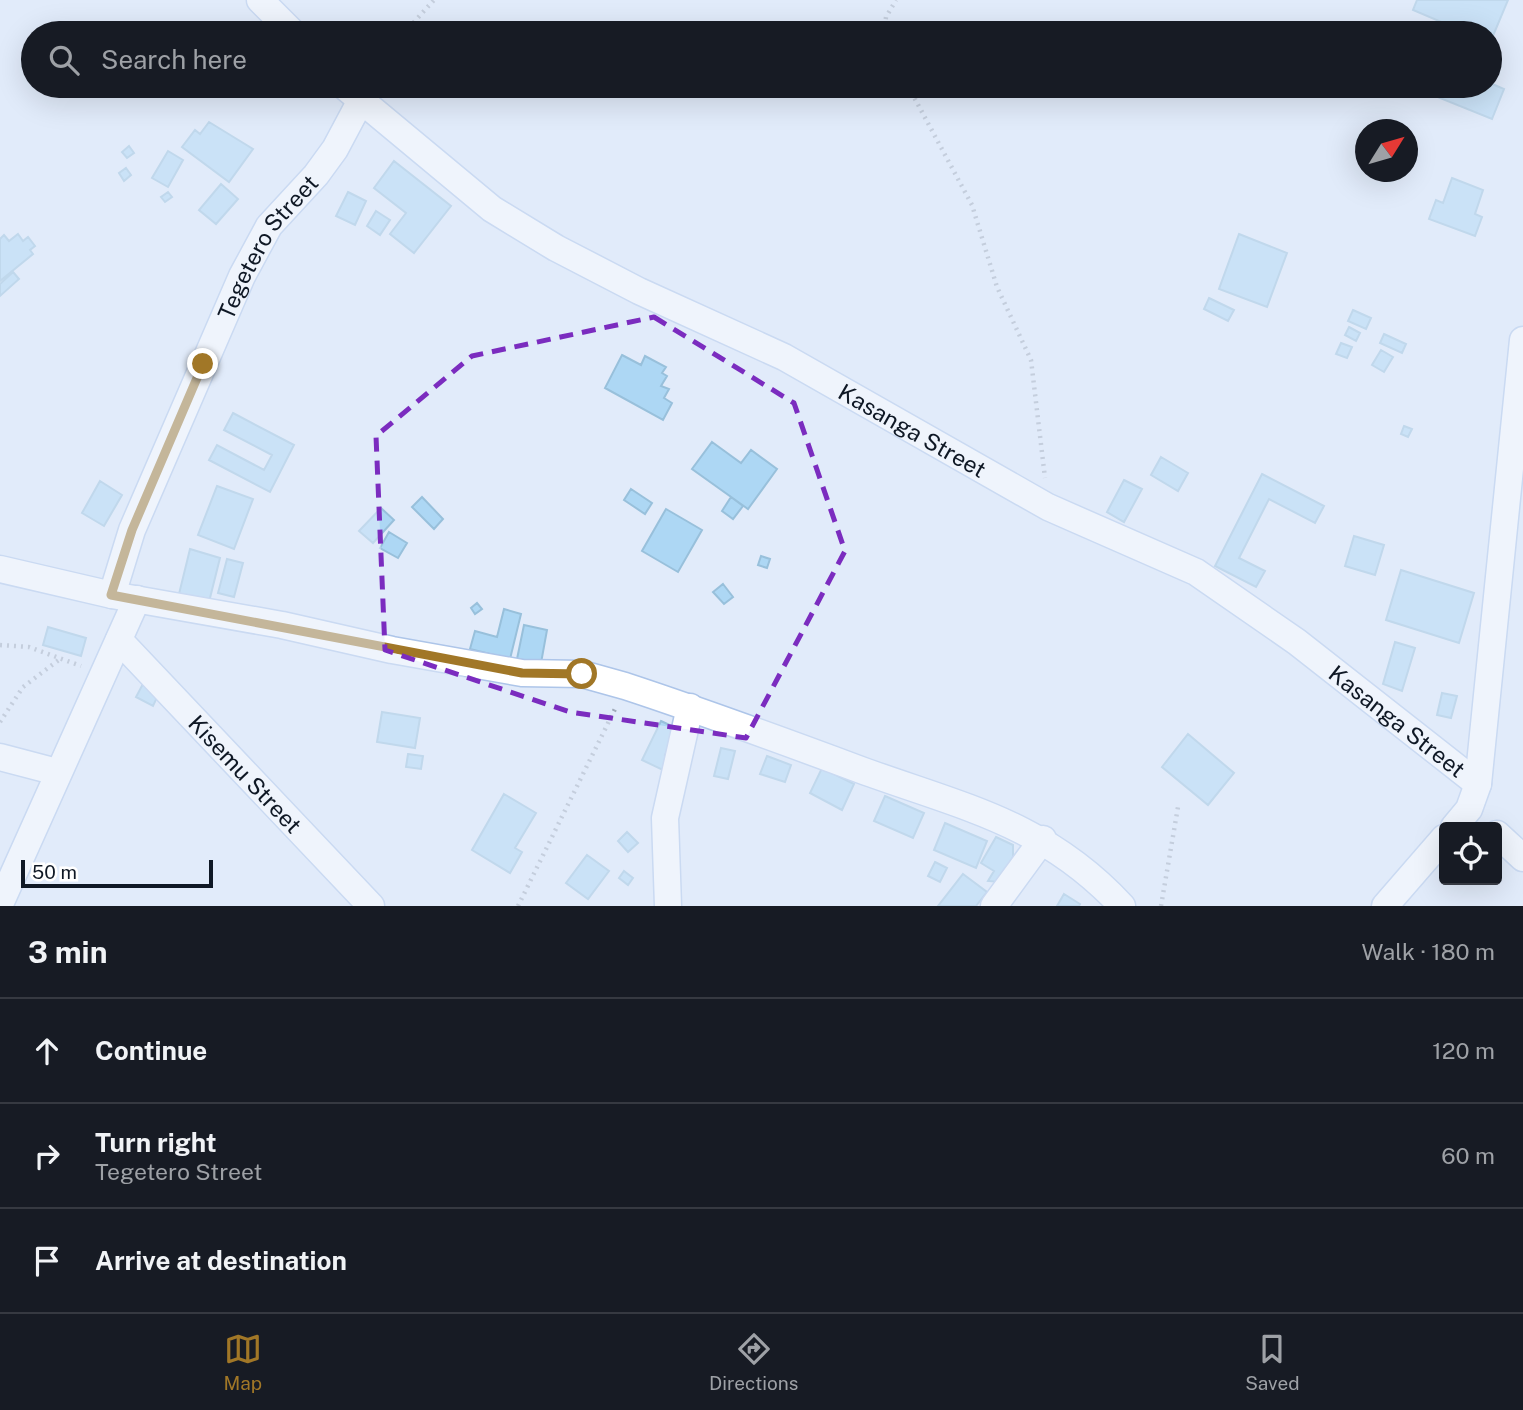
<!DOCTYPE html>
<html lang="en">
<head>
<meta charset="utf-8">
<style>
	body { margin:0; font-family:"Public Sans",sans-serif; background:#20242c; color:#f1f3f6 }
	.controls { position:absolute; right:21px; bottom:21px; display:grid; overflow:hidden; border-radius:7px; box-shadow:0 7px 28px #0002 }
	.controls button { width:63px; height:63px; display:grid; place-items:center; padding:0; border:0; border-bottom:2px solid #363941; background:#171b24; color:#f1f3f6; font:35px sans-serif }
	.compass { position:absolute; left:1355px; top:119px; width:63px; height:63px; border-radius:50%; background:#171b24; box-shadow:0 7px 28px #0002; rotate:53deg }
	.scale { position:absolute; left:21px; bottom:18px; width:192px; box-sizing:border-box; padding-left:7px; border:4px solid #0f1825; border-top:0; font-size:19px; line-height:24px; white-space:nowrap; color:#0f1825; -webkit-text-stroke:5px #fff; paint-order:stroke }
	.stop { position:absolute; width:21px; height:21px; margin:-16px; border:5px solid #a17727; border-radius:50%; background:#fff }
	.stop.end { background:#a17727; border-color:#fff; box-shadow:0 2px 7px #0008 }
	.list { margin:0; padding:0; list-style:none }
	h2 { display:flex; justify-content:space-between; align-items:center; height:91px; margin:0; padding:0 28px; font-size:30px }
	h2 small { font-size:23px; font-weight:400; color:#9ea1a6 }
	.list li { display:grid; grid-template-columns:46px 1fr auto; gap:21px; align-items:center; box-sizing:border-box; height:105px; padding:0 28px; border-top:2px solid #363941 }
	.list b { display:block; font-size:26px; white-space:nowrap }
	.list p { margin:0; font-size:23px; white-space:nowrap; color:#9ea1a6 }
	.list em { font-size:23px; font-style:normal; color:#9ea1a6 }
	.icon { flex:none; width:38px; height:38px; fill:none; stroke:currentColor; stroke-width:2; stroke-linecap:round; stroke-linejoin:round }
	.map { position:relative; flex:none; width:1523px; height:906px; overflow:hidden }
	.search { position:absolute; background:#171b24; box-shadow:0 7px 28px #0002; left:21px; right:21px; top:21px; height:77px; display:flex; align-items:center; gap:18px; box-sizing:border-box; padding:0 24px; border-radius:38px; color:#9ea1a6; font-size:26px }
	.sheet { height:406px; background:#171b24 }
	nav { display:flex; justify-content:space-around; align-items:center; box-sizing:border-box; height:98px; border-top:2px solid #363941; background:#171b24; font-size:19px; color:#9ea1a6 }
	nav a { display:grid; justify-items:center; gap:4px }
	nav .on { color:#a17727 }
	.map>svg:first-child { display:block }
	.building { fill:#add7f4; stroke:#98c0db; stroke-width:2 }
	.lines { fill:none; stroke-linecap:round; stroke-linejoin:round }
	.minor-casing { stroke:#adc5e9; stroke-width:29 }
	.path { stroke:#a1abba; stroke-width:4.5; stroke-dasharray:2 5; stroke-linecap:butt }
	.minor { stroke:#fff; stroke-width:26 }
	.route { stroke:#a17727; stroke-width:9 }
	.marked { fill:none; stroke:#7b2cbf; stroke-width:5; stroke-dasharray:14 9; stroke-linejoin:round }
	.labels { text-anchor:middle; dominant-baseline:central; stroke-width:5; stroke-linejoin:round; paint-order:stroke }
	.street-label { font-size:23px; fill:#0f1825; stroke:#fff }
</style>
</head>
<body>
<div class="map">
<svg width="1523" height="906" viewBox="0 0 1523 906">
	<rect width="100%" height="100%" fill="#e1ebfa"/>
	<path class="building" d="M1417 0H1508L1490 43V33H1467L1413 10Z
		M1490 83 1504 89 1492 119 1430 94 1433 86Z
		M209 122 253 149 229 182 182 147 195 130 200 134Z
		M129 146 134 153 127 158 122 152Z
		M168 151 183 160 168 187 152 178Z
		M394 161 451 206 414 253 390 234 406 213 374 188Z
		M126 168 131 175 124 181 119 173Z
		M1452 178 1483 190 1475 214 1482 217 1475 236 1429 219 1436 200 1443 203Z
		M221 184 238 199 216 224 199 210Z
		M168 192 172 197 165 202 161 197Z
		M348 192 366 201 355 225 336 216Z
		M376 211 390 220 380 235 367 226Z
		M18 234 23 241 28 237 35 246 30 250 33 254 0 281V239L4 235 9 241Z
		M1239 234 1287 253 1267 307 1219 289Z
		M13 272 19 279 0 296V284Z
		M1209 298 1234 310 1228 321 1204 309Z
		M1353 310 1371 318 1366 329 1348 321Z
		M1349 327 1360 333 1356 341 1345 335Z
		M1384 334 1406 344 1402 353 1380 343Z
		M1341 343 1352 347 1347 358 1336 354Z
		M1381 350 1393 357 1384 372 1372 365Z
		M622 355 641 365 645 356 666 367 662 373 667 376 661 386 669 389 664 398 672 403 663 420 605 388Z
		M233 413 294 445 270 492 209 460 217 445 264 470 272 455 224 430Z
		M1404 426 1412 429 1408 437 1401 434Z
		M712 442 741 463 751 450 777 469 748 509 692 469Z
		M1161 457 1188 473 1178 491 1151 475Z
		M1262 474 1324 506 1315 523 1269 499 1239 558 1265 571 1256 587 1215 566Z
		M1124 480 1142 489 1124 522 1107 512Z
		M100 481 122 495 104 526 82 513Z
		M217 486 253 499 234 549 198 535Z
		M631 489 652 503 645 514 624 500Z
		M422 497 443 519 434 529 412 507Z
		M731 497 743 506 733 519 722 511Z
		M381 508 394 520 373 543 359 531Z
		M666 509 702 530 678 572 642 551Z
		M389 532 407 543 398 558 380 548Z
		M1354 536 1384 545 1375 575 1345 566Z
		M190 549 220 558 209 602 179 594Z
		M761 556 770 559 767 568 758 565Z
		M227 559 243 563 234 597 218 593Z
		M1401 570 1474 593 1459 643 1386 620Z
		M723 584 733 597 724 604 713 592Z
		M477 603 482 609 475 614 471 608Z
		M504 609 521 614 510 659 470 649 475 631 497 637Z
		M524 625 547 630 541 663 517 659Z
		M48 627 86 638 81 656 43 645Z
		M1395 642 1415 648 1402 691 1383 684Z
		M145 680 161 689 153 706 136 697Z
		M1442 693 1457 696 1451 718 1437 715Z
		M382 712 420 718 415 748 377 742Z
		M661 721 678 729 665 755 671 758 665 771 642 760Z
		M1188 734 1234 773 1208 805 1162 767Z
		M721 748 735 751 728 779 714 776Z
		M408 754 423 756 421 769 406 767Z
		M767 756 791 765 785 782 760 774Z
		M822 768 854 784 842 810 810 793Z
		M504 794 536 813 515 848 522 852 510 873 472 850Z
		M885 796 924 813 913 838 874 821Z
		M945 823 987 841 976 868 934 850Z
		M627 832 638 843 628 852 618 841Z
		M996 837 1013 845V857L999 882 988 881 994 871 981 863Z
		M587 855 609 871 588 899 566 883Z
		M935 862 947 868 940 882 928 876Z
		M624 871 633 878 628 885 619 878Z
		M963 874 987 892 976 906H938Z
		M1064 894 1080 904 1079 906H1057Z"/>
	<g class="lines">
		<g class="minor-casing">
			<g id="minor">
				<path d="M260 0 293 33"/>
				<path id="s1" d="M344 86 492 209 556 248 639 291 784 357 1048 507 1196 572 1297 642 1478 784"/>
				<path d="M0 569 112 595 282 625 392 650 522 673 582 674 625 686C704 712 783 741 861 770 963 807 1045 823 1122 906"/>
				<path id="s2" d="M112 595 132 530 242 276 269 226 316 175 335 149 360 102"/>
				<path id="s3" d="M119 640 371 906"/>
				<path d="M0 757 57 772"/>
				<path d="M1454 827 1469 809 1478 784 1523 340"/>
				<path d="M1497 834 1523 858"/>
				<path d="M0 904 137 599"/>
				<path d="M668 906 665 818 690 707"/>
				<path d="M994 906 1043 839"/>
				<path d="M1385 906 1444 838"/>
			</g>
		</g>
		<path class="path" d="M404 33 434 0
			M884 33 886 17 896 0
			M908 86 972 205 997 287 1031 360 1045 478
			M0 645 29 647 81 666
			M0 722 23 687 60 659
			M518 906 615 709
			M1161 906 1178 807"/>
		<use href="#minor" class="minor"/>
	</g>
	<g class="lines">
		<path class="route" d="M203 364 132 530 111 595 522 673 582 674"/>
	</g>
	<path d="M0 0H1523V906H0ZM654 317 794 403 845 551 746 738 570 712 385 650 376 436 472 356Z" fill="#e1ebfa" fill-opacity=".55" fill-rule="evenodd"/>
	<path class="marked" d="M654 317 794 403 845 551 746 738 570 712 385 650 376 436 472 356Z"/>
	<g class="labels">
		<g class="street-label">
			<text stroke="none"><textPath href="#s2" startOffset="383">Tegetero Street</textPath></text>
			<text stroke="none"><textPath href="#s1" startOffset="668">Kasanga Street</textPath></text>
			<text stroke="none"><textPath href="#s1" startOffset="1236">Kasanga Street</textPath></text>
			<text stroke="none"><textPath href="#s3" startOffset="184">Kisemu Street</textPath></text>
		</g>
	</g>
</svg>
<div class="controls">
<button><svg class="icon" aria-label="locate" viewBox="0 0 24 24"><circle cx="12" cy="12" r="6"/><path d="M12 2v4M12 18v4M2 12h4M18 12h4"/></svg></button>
</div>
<svg class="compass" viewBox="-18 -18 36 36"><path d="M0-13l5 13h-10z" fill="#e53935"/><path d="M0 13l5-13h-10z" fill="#9ea1a6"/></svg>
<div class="scale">50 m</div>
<div class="stop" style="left:582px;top:674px"></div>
<div class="stop end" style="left:203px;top:364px"></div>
<div class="search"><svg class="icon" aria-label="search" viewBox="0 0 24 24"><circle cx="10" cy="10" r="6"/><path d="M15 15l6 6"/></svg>Search here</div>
</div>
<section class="sheet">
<h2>3 min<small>Walk · 180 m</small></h2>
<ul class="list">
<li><svg class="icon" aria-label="ahead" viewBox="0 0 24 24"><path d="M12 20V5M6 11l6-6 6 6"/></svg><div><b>Continue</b></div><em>120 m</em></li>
<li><svg class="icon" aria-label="right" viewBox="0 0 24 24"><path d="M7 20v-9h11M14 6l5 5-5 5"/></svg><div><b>Turn right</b><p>Tegetero Street</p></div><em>60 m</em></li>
<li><svg class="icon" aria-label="arrive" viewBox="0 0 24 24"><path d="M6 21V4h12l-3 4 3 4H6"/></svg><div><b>Arrive at destination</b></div></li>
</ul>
</section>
<nav>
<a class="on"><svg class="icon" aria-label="map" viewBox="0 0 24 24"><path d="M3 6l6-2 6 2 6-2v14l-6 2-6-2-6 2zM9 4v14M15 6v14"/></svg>Map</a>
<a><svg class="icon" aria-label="directions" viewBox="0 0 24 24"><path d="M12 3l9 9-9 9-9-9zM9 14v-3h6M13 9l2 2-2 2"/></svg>Directions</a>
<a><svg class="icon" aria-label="saved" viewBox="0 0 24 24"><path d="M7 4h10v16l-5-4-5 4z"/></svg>Saved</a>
</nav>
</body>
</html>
